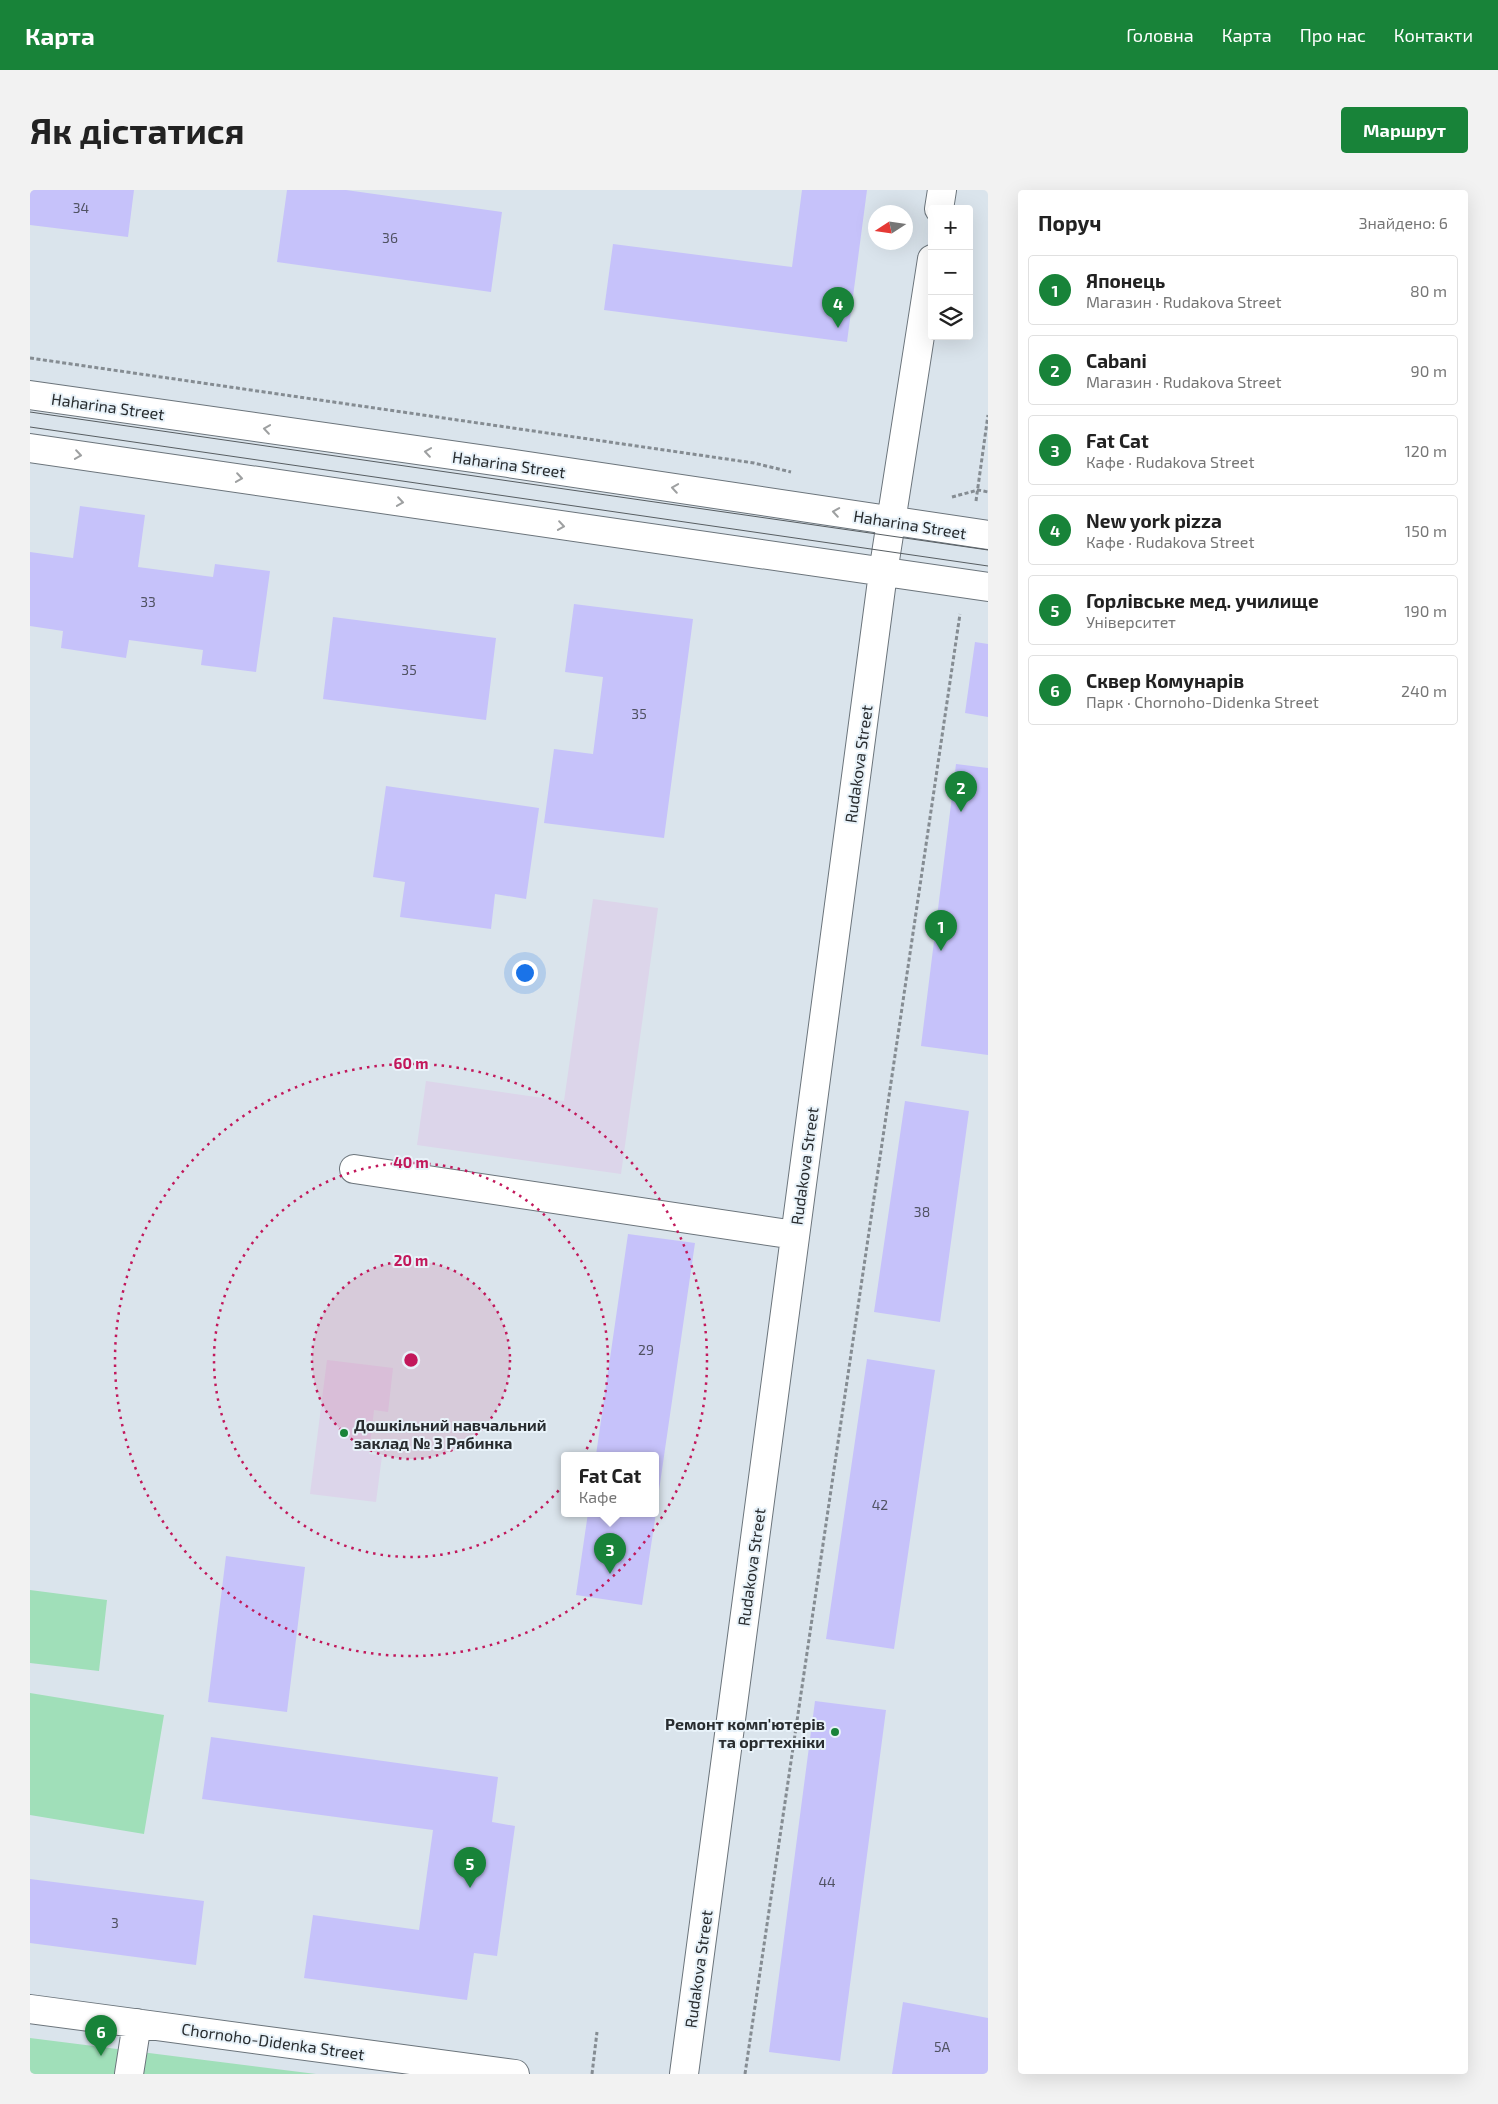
<!DOCTYPE html>
<html lang="uk">
<head>
<meta charset="utf-8">
<style>
	body { margin:0; font-family:"Exo 2",sans-serif; background:#f2f2f2; color:#222 }
	.controls { position:absolute; right:15px; top:15px; display:grid; overflow:hidden; border-radius:5px; box-shadow:0 5px 20px #0002 }
	.controls button { width:45px; height:45px; display:grid; place-items:center; padding:0; border:0; border-bottom:1px solid #e0e0e0; background:#fff; color:#222; font:25px sans-serif }
	.compass { position:absolute; left:838px; top:15px; width:45px; height:45px; border-radius:50%; background:#fff; box-shadow:0 5px 20px #0002; rotate:258deg }
	.you { position:absolute; left:494px; top:782px; width:18px; height:18px; margin:-12px; border:4px solid #fff; border-radius:50%; background:#1a73e8; box-shadow:0 0 0 8px #1a73e833 }
	.badge { display:grid; place-items:center; width:32px; height:32px; border-radius:50%; background:#188339; color:#fff; font-size:16px; font-weight:700 }
	.pin { position:absolute; translate:-50% -41px; filter:drop-shadow(0 1px 2px #0008) }
	.pin::after { content:''; position:absolute; top:26px; width:18px; height:15px; background:inherit; clip-path:polygon(0 0,100% 0,50% 100%) }
	.popup { position:absolute; left:531px; top:1262px; width:98px; height:65px; box-sizing:border-box; display:grid; place-content:center; border-radius:5px; background:#fff; filter:drop-shadow(0 1px 4px #0005); font-size:16px; white-space:nowrap; color:#767676 }
	.popup b { font-size:19px; color:#222 }
	.popup::after { content:''; position:absolute; left:50%; top:100%; margin-left:-10px; border:10px solid transparent; border-top-color:#fff }
	.list { margin:0; padding:0; list-style:none }
	h2 { display:flex; justify-content:space-between; align-items:center; height:65px; margin:0; padding:0 20px; font-size:21px }
	h2 small { font-size:16px; font-weight:400; color:#767676 }
	.list li { display:grid; grid-template-columns:32px 1fr auto; gap:15px; align-items:center; box-sizing:border-box; height:70px; margin:0 10px 10px; padding:0 10px; border:1px solid #e0e0e0; border-radius:5px }
	.list b { display:block; font-size:19px; white-space:nowrap }
	.list p { margin:0; font-size:16px; white-space:nowrap; color:#767676 }
	.list em { font-size:16px; font-style:normal; color:#767676 }
	.icon { flex:none; width:28px; height:28px; fill:none; stroke:currentColor; stroke-width:2; stroke-linecap:round; stroke-linejoin:round }
	.map { position:relative; flex:none; width:958px; height:1884px; overflow:hidden; border-radius:5px }
	header { display:flex; align-items:center; gap:30px; box-sizing:border-box; height:70px; padding:0 25px; background:#188339; color:#fff }
	header strong { font-size:24px }
	nav { display:flex; gap:28px; margin-inline-start:auto; font-size:18px }
	.intro { display:flex; align-items:center; justify-content:space-between; box-sizing:border-box; height:120px; padding:0 30px }
	h1 { margin:0; font-size:35px }
	.button { padding:12px 22px; border-radius:5px; background:#188339; color:#fff; font-size:18px; font-weight:700 }
	main { display:flex; gap:30px; padding:0 30px }
	aside { flex:1; background:#fff; border-radius:5px; box-shadow:0 5px 20px #0002 }
	.map>svg:first-child { display:block }
	.education { fill:#dcd5ea }
	.green { fill:#a0dfb9 }
	.building { fill:#c6c2fa }
	.lines { fill:none; stroke-linecap:round; stroke-linejoin:round }
	.minor-casing { stroke:#6b747b; stroke-width:30 }
	.path { stroke:#858c92; stroke-width:3; stroke-dasharray:4 2.5; stroke-linecap:butt }
	.minor { stroke:#fff; stroke-width:28 }
	.tram { stroke:#575d61; stroke-width:1 }
	.oneway { stroke:#9ea0a1 }
	.ring { fill:none; stroke:#c2185b; stroke-width:2.5; stroke-dasharray:2.5 5 }
	.poi-dot { fill:#188339; stroke:#e8f2f9; stroke-width:2 }
	.labels { text-anchor:middle; dominant-baseline:central; stroke-width:4; stroke-linejoin:round; paint-order:stroke }
	.number-label { font-size:14px; fill:#505262 }
	.street-label { font-size:16px; fill:#282c2f; stroke:#e8f2f9 }
	.poi-label { font-size:16px; font-weight:bold; fill:#282c2f; stroke:#e8f2f9; text-anchor:start }
	.centre { fill:#c2185b; stroke:#e8f2f9; stroke-width:2.5 }
	.ring-label { font-size:15px; text-anchor:middle; font-weight:bold; fill:#c2185b; stroke:#e8f2f9; stroke-width:4; stroke-linejoin:round; paint-order:stroke }
</style>
</head>
<body>
<header>
<strong>Карта</strong>
<nav><a>Головна</a><a>Карта</a><a>Про нас</a><a>Контакти</a></nav>
</header>
<div class="intro"><h1>Як дістатися</h1><a class="button">Маршрут</a></div>
<main>
<div class="map">
<svg width="958" height="1884" viewBox="0 0 958 1884">
	<rect width="100%" height="100%" fill="#dae4ec"/>
	<path class="education" d="M563 709 628 718 591 984 387 955 396 891 534 911Z
		M297 1170 363 1178 358 1222 344 1220 339 1264 352 1266 346 1312 280 1304Z"/>
	<path class="green" d="M0 1400 77 1410 69 1481 0 1473Z
		M0 1503 134 1525 114 1644 0 1625Z
		M0 1848 286 1884H0Z"/>
	<path class="building" d="M0 0H104L98 47 0 35Z
		M257 0H316L472 22 461 102 247 72Z
		M772 0H837L817 152 574 120 583 54 762 77Z
		M50 316 115 325 108 377 183 387 185 374 240 381 226 482 171 475 173 460 99 450 96 468 31 458 33 441 0 436V362L43 368Z
		M544 414 663 429 634 648 514 633 524 559 563 564 573 487 535 482Z
		M303 427 466 448 456 530 293 509Z
		M945 452 958 454V527L935 523Z
		M926 574 958 578V865L891 856Z
		M356 596 509 618 496 709 465 704 461 739 370 727 375 692 343 687Z
		M875 911 939 921 910 1132 844 1122Z
		M598 1044 665 1053 626 1321 625 1265H566Z
		M837 1169 905 1180 864 1459 796 1449Z
		M558 1323H626L612 1415 546 1405Z
		M196 1366 275 1377 257 1522 178 1512Z
		M785 1511 856 1520 810 1871 739 1862Z
		M181 1547 468 1587 462 1632 485 1636 467 1766 444 1763 437 1810 274 1788 283 1725 389 1740 403 1640 172 1609Z
		M0 1689 174 1711 166 1775 0 1753Z
		M873 1812 958 1828V1884H862Z"/>
	<g class="lines">
		<g class="minor-casing">
			<path id="minor" d="M909 19 912 0
				M0 205 478 273 958 345
				M0 258 958 397
				M324 979 765 1045
				M0 1819 485 1884
				M99 1884 107 1833
				M654 1884 853 383 902 69"/>
		</g>
		<path class="path" d="M0 168 724 273 761 282
			M922 307 948 300 958 302
			M946 311 958 225
			M562 1884 567 1842
			M715 1884 930 424"/>
		<use href="#minor" class="minor"/>
		<path class="tram" d="M0 222 958 360
			M0 237 958 376"/>
	</g>
	<defs><path id="oneway-chevron" d="M-2-3.5L2.5 0L-2 3.5" fill="none" stroke-width="1.6" stroke-linecap="round" stroke-linejoin="round" transform="scale(1.25)"/></defs>
	<g class="oneway">
		<use href="#oneway-chevron" transform="translate(237 239) rotate(-172)"/>
		<use href="#oneway-chevron" transform="translate(398 262) rotate(-172)"/>
		<use href="#oneway-chevron" transform="translate(48 265) rotate(8)"/>
		<use href="#oneway-chevron" transform="translate(209 288) rotate(8)"/>
		<use href="#oneway-chevron" transform="translate(645 298) rotate(-171)"/>
		<use href="#oneway-chevron" transform="translate(370 312) rotate(8)"/>
		<use href="#oneway-chevron" transform="translate(806 322) rotate(-171)"/>
		<use href="#oneway-chevron" transform="translate(531 336) rotate(8)"/>
	</g>
	<circle cx="381" cy="1170" r="99" fill="#c2185b" fill-opacity=".12"/>
	<g class="ring">
		<circle cx="381" cy="1170" r="99"/>
		<circle cx="381" cy="1170" r="197"/>
		<circle cx="381" cy="1170" r="296"/>
	</g>
	<g class="poi-dot">
		<circle cx="314" cy="1243" r="5"/>
		<circle cx="805" cy="1542" r="5"/>
	</g>
	<g class="labels">
		<g class="number-label">
			<text x="51" y="17">34</text>
			<text x="360" y="47">36</text>
			<text x="118" y="411">33</text>
			<text x="379" y="479">35</text>
			<text x="609" y="523">35</text>
			<text x="892" y="1021">38</text>
			<text x="616" y="1159">29</text>
			<text x="850" y="1314">42</text>
			<text x="797" y="1691">44</text>
			<text x="85" y="1732">3</text>
			<text x="912" y="1856">5А</text>
		</g>
		<g class="street-label">
			<text transform="translate(78 216) rotate(8)">Haharina Street</text>
			<text transform="translate(479 274) rotate(8)">Haharina Street</text>
			<text transform="translate(880 334) rotate(9)">Haharina Street</text>
			<text transform="translate(828 574) rotate(-82)">Rudakova Street</text>
			<text transform="translate(774 976) rotate(-82)">Rudakova Street</text>
			<text transform="translate(721 1377) rotate(-82)">Rudakova Street</text>
			<text transform="translate(668 1779) rotate(-82)">Rudakova Street</text>
			<text transform="translate(243 1851) rotate(8)">Chornoho-Didenka Street</text>
		</g>
		<g class="poi-label">
			<text x="324" y="1234">Дошкільний навчальний<tspan x="324" dy="18">заклад № 3 Рябинка</tspan></text>
			<text x="795" y="1533" text-anchor="end">Ремонт комп'ютерів<tspan x="795" dy="18">та оргтехніки</tspan></text>
		</g>
	</g>
	<circle cx="381" cy="1170" r="8" class="centre"/>
	<g class="ring-label">
		<text x="381" y="879">60 m</text>
		<text x="381" y="978">40 m</text>
		<text x="381" y="1076">20 m</text>
	</g>
</svg>
<div class="controls">
<button>+</button>
<button>−</button>
<button><svg class="icon" aria-label="layers" viewBox="0 0 24 24"><path d="M12 4l9 5-9 5-9-5zM3 14l9 5 9-5"/></svg></button>
</div>
<svg class="compass" viewBox="-18 -18 36 36"><path d="M0-13l5 13h-10z" fill="#e53935"/><path d="M0 13l5-13h-10z" fill="#767676"/></svg>
<div class="you"></div>
<div class="pin badge" style="left:911px;top:761px">1</div>
<div class="pin badge" style="left:931px;top:622px">2</div>
<div class="pin badge" style="left:580px;top:1384px">3</div>
<div class="popup"><b>Fat Cat</b>Кафе</div>
<div class="pin badge" style="left:808px;top:138px">4</div>
<div class="pin badge" style="left:440px;top:1698px">5</div>
<div class="pin badge" style="left:71px;top:1866px">6</div>
</div>
<aside>
<h2>Поруч<small>Знайдено: 6</small></h2>
<ul class="list">
<li><span class="badge">1</span><div><b>Японець</b><p>Магазин · Rudakova Street</p></div><em>80 m</em></li>
<li><span class="badge">2</span><div><b>Cabani</b><p>Магазин · Rudakova Street</p></div><em>90 m</em></li>
<li><span class="badge">3</span><div><b>Fat Cat</b><p>Кафе · Rudakova Street</p></div><em>120 m</em></li>
<li><span class="badge">4</span><div><b>New york pizza</b><p>Кафе · Rudakova Street</p></div><em>150 m</em></li>
<li><span class="badge">5</span><div><b>Горлівське мед. училище</b><p>Університет</p></div><em>190 m</em></li>
<li><span class="badge">6</span><div><b>Сквер Комунарів</b><p>Парк · Chornoho-Didenka Street</p></div><em>240 m</em></li>
</ul>
</aside>
</main>
</body>
</html>
